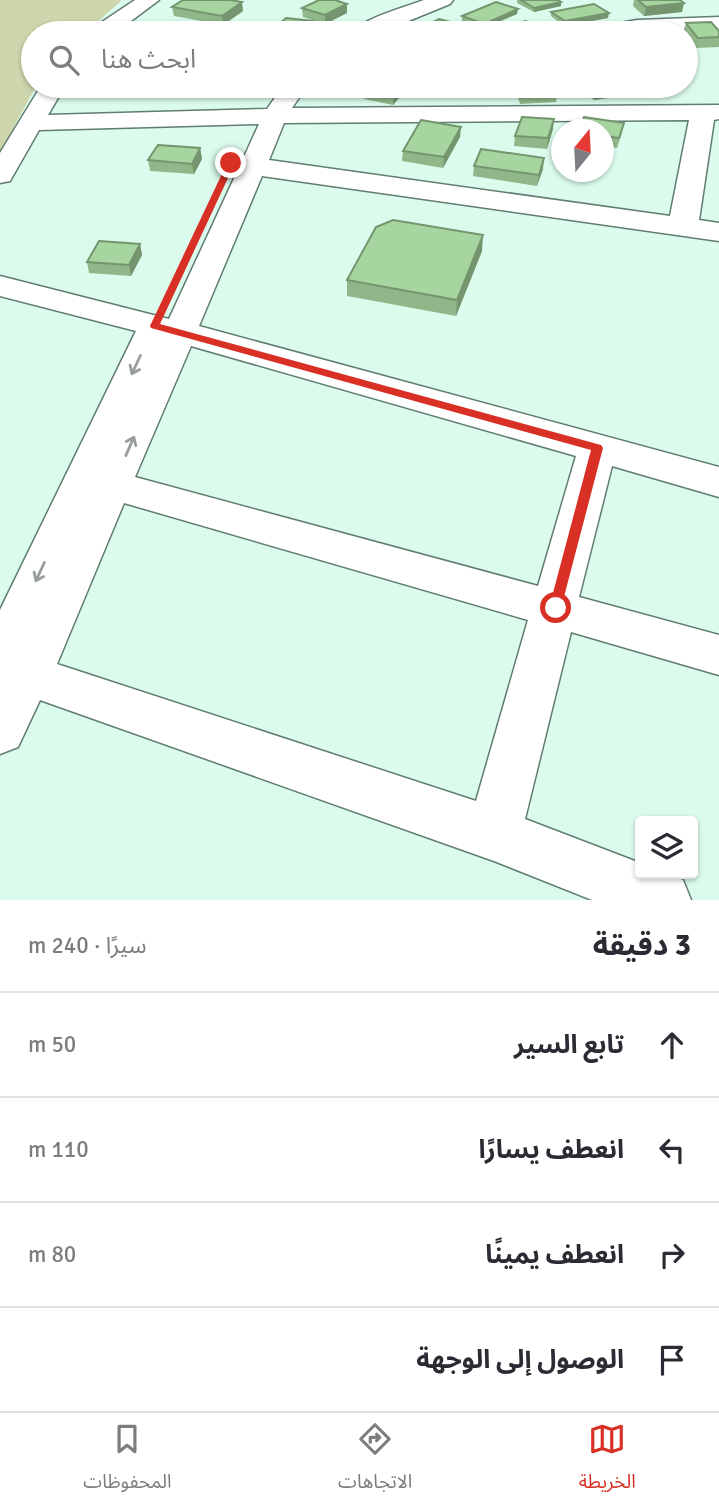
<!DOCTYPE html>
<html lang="ar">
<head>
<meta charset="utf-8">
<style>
	body { margin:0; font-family:Signika,"Noto Sans Arabic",sans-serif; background:#f2f2f3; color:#2b2b33; direction:rtl }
	.controls { position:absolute; right:21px; bottom:21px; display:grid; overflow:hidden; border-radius:7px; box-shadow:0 2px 5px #0004 }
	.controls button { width:63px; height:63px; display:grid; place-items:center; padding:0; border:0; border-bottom:2px solid #e1e1e2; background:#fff; color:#2b2b33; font:35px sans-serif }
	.compass { position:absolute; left:551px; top:119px; width:63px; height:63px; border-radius:50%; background:#fff; box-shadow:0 2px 5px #0004; rotate:18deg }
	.stop { position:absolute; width:21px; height:21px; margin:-16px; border:5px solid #d93025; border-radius:50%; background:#fff }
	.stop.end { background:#d93025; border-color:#fff; box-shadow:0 2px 7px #0008 }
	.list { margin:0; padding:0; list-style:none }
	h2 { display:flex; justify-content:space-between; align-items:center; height:91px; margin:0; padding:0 28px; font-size:30px }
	h2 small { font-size:23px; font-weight:400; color:#7c7c81 }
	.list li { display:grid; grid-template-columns:46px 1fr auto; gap:21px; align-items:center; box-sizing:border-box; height:105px; padding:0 28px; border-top:2px solid #e1e1e2 }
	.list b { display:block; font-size:26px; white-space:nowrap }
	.list em { font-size:23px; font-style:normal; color:#7c7c81 }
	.icon { flex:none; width:38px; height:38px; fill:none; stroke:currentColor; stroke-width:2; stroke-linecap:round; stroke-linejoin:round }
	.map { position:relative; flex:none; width:719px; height:900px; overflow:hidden; direction:ltr }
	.search { position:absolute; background:#fff; box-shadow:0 2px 5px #0004; left:21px; right:21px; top:21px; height:77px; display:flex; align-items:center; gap:18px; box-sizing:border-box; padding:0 24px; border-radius:38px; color:#7c7c81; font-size:26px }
	.sheet { height:511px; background:#fff }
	nav { display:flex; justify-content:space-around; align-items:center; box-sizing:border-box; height:98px; border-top:2px solid #e1e1e2; background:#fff; font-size:19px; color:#7c7c81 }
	nav a { display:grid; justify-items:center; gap:4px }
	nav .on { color:#d93025 }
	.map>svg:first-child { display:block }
	.green { fill:#cdd6ac }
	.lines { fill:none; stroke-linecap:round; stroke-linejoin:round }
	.minor-casing { stroke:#607d70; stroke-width:3 }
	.minor { fill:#fff; fill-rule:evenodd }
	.wall { fill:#90b789 }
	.shaded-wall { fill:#75956f }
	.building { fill:#a7d59f; stroke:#75956f; stroke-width:2 }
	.oneway { stroke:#989e9c }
	.route { fill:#d93025 }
</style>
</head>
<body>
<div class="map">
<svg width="719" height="900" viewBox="0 0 719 900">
	<rect width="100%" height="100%" fill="#dbfbec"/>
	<path class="green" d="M0 0H122L85 33H33V86H36L0 153Z"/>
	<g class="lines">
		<g class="minor-casing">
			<path id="minor" d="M135 0H159L115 33H90L93 28Z
				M424 0H453L450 4 379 33H352C363 18 406 7 424 0Z
				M719 17V29L589 33 592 28 637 20Z
				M41 86H65L48 115 267 109 283 86H307L292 108 719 105V119L714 120 699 220 719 223V241L262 176 199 326 719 467V497L612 466 579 597 719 635V675L571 632 525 819 640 863V874H668L683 880 691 900H592L494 861 40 700 18 747 0 754V610L136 331 0 296V276L169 319 237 172 221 169 218 163 221 157 231 155 244 157 259 124 39 130 10 181 0 183V153ZM689 120 670 216 269 160 284 123ZM191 346 576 456 538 586 135 477ZM124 503 528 620 476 801 57 664Z"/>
		</g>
		<use href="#minor" class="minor"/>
	</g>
	<path class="wall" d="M183 0H234L243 11 223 25 174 16 172 7Z
		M517 0H558L561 6 534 12 517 3Z
		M634 0H680L682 12 644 16 633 6Z
		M347 4V13L325 24 303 17 302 8Z
		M551 12 608 18 564 26 551 16Z
		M517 14 483 28 462 21V16Z
		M686 23 719 31V47L696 48 686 35V33L683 32Z
		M462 25V33H421L422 28Z
		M367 86H408V87L393 105 364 99V90Z
		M516 86H554L558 92 556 102 520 104 515 88Z
		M573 86H655L654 91 594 100Z
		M553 129 547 149 514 146 515 136Z
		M604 130 622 133 617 148 604 146Z
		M460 137 443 168 402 161 403 151Z
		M200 148 202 159 194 174 150 171 148 160Z
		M474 166 543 169 537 186 473 176Z
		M140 244 142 255 131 276 89 273 87 262Z
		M482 251 456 316 347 296V280Z"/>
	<path class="shaded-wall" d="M242 2 243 11 223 25 222 16Z
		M561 2V6L534 12V8Z
		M684 3 682 12 644 16 646 7Z
		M347 4V13L325 24V15Z
		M518 9 517 14 483 28 484 24Z
		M609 13 608 18 564 26 565 21Z
		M313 21V31L311 33H303Z
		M462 25V33H448Z
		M545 28 544 33H533Z
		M401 86H408V87L393 105 394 95Z
		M626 86H655L654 91 594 100 596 90Z
		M554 119 553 129 547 149 548 138Z
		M461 127 460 137 443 168 444 157Z
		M200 148 202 159 194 174 192 164Z
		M544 158 543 169 537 186 539 175Z
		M483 235 482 251 456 316 457 300Z
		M140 244 142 255 131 276 129 265Z"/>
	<path class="building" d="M183 0H230L242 2 222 16 172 7Z
		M319 0H335L347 4 325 15 302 8Z
		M521 0H558L561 2 534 8Z
		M638 0H680L684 3 646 7Z
		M496 2 518 9 484 24 462 16Z
		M594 4 609 13 565 21 551 12Z
		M286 18 313 21 303 33H269Z
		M439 19 462 25 448 33H439L422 28Z
		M525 21 545 28 533 33H496Z
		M711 22 719 31V37L698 38 686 23Z
		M151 27 178 30 174 33H143Z
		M645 28 654 33H624L622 32Z
		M367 86H401L394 95 364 90Z
		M519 86H554L558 92 522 94Z
		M589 86H626L596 90Z
		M522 117 554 119 548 138 515 136Z
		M584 117 624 123 619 138 604 136V130H580Z
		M421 120 461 127 444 157 403 151Z
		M158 145 200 148 192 164 148 160Z
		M481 149 544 158 539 175 474 166Z
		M393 220 483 235 457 300 347 280 376 227Z
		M99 241 140 244 129 265 87 262Z"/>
	<defs><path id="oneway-shaft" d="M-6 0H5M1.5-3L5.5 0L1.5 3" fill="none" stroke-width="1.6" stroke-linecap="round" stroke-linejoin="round" transform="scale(1.75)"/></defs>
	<g class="oneway">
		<use href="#oneway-shaft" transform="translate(136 365) rotate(115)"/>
		<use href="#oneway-shaft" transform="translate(130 446) rotate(-66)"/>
		<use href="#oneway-shaft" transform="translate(40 572) rotate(115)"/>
	</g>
	<path class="route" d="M228 161 235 163 160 324 601 445 603 448 560 612H551L549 608 591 450 151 328 150 326Z"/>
</svg>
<div class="controls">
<button><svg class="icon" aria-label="layers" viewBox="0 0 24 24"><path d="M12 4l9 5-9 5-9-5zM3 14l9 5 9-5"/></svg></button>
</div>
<svg class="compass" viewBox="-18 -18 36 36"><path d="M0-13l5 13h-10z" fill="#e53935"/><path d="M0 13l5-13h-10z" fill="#7c7c81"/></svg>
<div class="stop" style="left:556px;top:608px"></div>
<div class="stop end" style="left:231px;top:163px"></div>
<div class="search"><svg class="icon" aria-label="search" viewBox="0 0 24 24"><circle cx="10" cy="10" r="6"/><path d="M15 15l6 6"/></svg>ابحث هنا</div>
</div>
<section class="sheet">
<h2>3 دقيقة<small>سيرًا · 240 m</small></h2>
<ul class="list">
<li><svg class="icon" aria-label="ahead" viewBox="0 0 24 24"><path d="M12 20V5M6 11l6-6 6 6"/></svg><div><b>تابع السير</b></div><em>50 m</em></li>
<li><svg class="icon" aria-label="left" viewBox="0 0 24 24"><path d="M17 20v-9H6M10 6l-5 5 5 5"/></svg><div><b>انعطف يسارًا</b></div><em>110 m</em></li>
<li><svg class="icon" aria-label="right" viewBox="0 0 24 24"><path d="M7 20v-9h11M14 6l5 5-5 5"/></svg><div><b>انعطف يمينًا</b></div><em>80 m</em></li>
<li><svg class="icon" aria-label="arrive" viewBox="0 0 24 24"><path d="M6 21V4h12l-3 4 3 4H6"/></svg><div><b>الوصول إلى الوجهة</b></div></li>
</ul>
</section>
<nav>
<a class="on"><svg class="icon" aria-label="map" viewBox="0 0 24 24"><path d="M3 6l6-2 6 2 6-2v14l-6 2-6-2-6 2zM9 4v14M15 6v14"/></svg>الخريطة</a>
<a><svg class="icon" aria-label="directions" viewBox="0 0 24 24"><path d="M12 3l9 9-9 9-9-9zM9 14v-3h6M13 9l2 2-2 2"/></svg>الاتجاهات</a>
<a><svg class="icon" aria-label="saved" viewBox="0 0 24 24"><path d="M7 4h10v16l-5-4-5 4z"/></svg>المحفوظات</a>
</nav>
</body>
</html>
